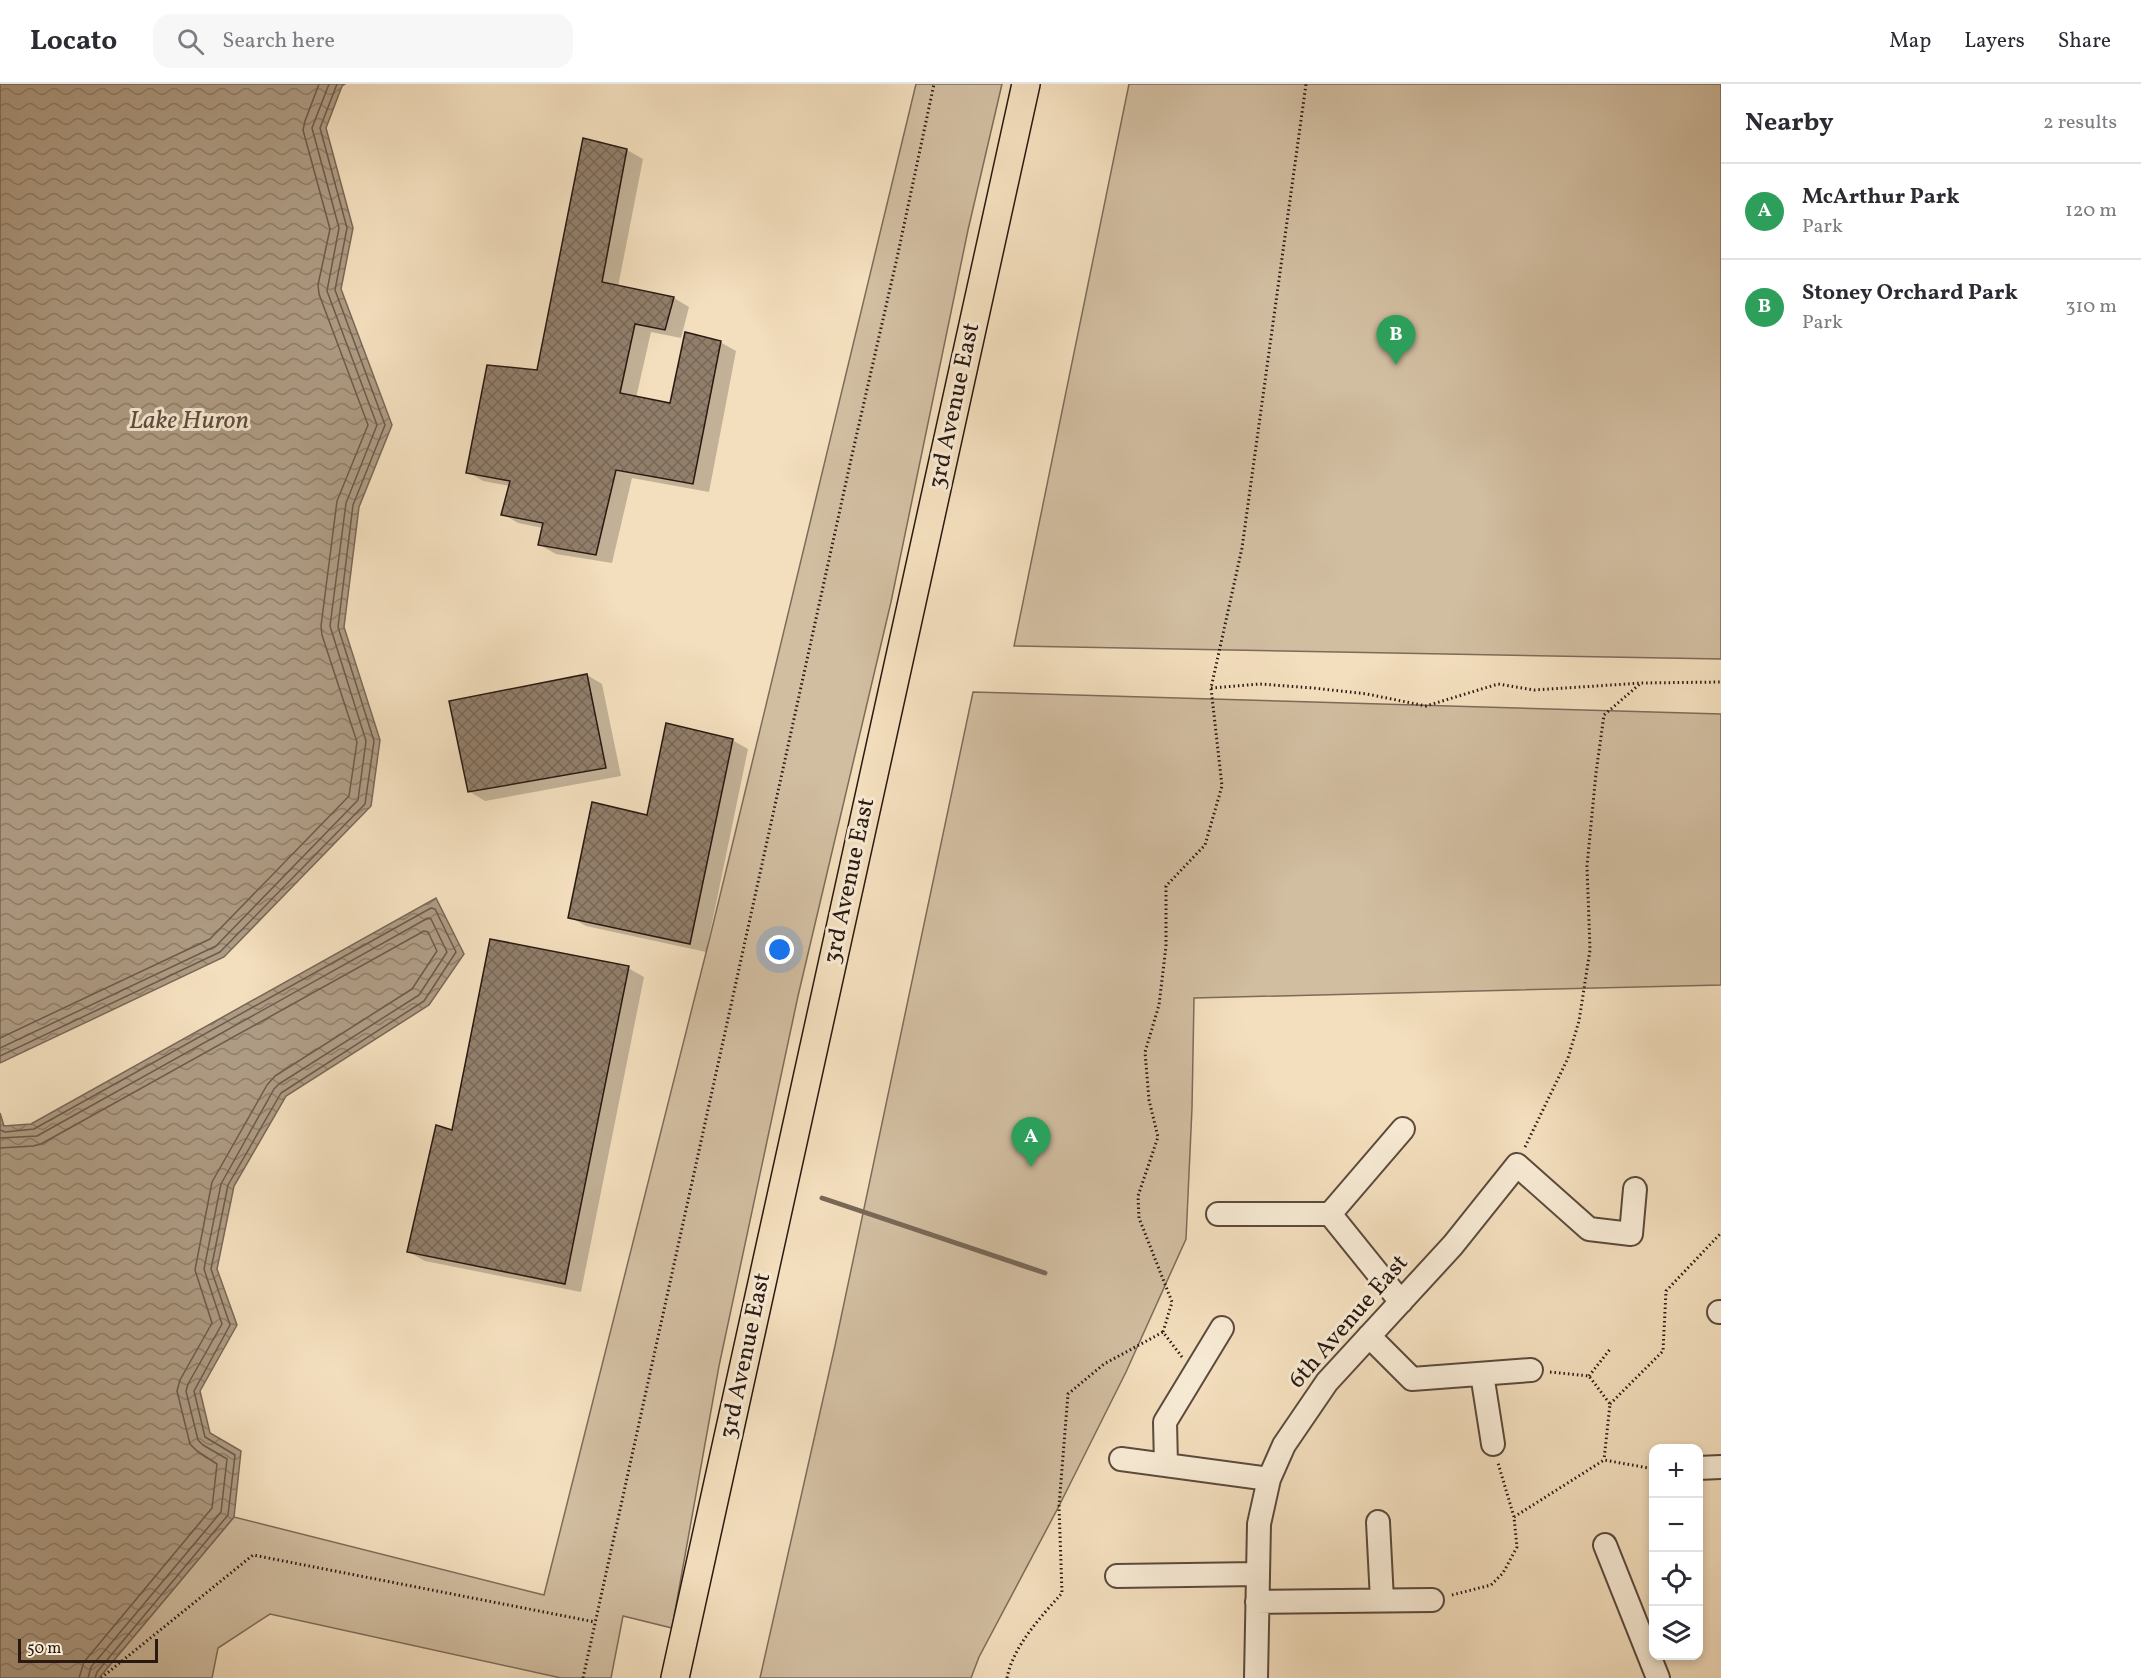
<!DOCTYPE html>
<html lang="en">
<head>
<meta charset="utf-8">
<style>
	body { margin:0; font-family:Vollkorn,serif; background:#f7f7f7; color:#2b2b33 }
	.controls { position:absolute; right:18px; bottom:18px; display:grid; overflow:hidden; border-radius:12px; box-shadow:0 3px 9px #0003 }
	.controls button { width:54px; height:54px; display:grid; place-items:center; padding:0; border:0; border-bottom:2px solid #e1e1e2; background:#fff; color:#2b2b33; font:30px sans-serif }
	.scale { position:absolute; left:18px; bottom:15px; width:140px; box-sizing:border-box; padding-left:6px; border:3px solid #291912; border-top:0; font-size:16px; line-height:21px; white-space:nowrap; color:#291912; -webkit-text-stroke:4px #f7ead4; paint-order:stroke }
	.you { position:absolute; left:780px; top:866px; width:21px; height:21px; margin:-15px; border:4px solid #fff; border-radius:50%; background:#1a73e8; box-shadow:0 0 0 9px #1a73e833 }
	.badge { display:grid; place-items:center; width:39px; height:39px; border-radius:50%; background:#0f766e; color:#fff; font-size:20px; font-weight:700 }
	.pin { position:absolute; translate:-50% -50px; filter:drop-shadow(0 2px 3px #0008) }
	.pin::after { content:''; position:absolute; top:32px; width:21px; height:18px; background:inherit; clip-path:polygon(0 0,100% 0,50% 100%) }
	.list { margin:0; padding:0; list-style:none }
	h2 { display:flex; justify-content:space-between; align-items:center; height:78px; margin:0; padding:0 24px; font-size:26px }
	h2 small { font-size:20px; font-weight:400; color:#7c7c81 }
	.list li { display:grid; grid-template-columns:39px 1fr auto; gap:18px; align-items:center; box-sizing:border-box; height:96px; padding:0 24px; border-top:2px solid #e1e1e2 }
	.list b { display:block; font-size:22px; white-space:nowrap }
	.list p { margin:0; font-size:20px; white-space:nowrap; color:#7c7c81 }
	.list em { font-size:20px; font-style:normal; color:#7c7c81 }
	.icon { flex:none; width:33px; height:33px; fill:none; stroke:currentColor; stroke-width:2; stroke-linecap:round; stroke-linejoin:round }
	.map { position:relative; flex:none; width:1721px; height:1594px; overflow:hidden }
	header { display:flex; align-items:center; gap:36px; box-sizing:border-box; height:84px; padding:0 30px; background:#fff; border-bottom:2px solid #e1e1e2 }
	header strong { font-size:28px }
	nav { display:flex; gap:33px; margin-inline-start:auto; font-size:21px }
	.search { width:420px; height:54px; background:#f7f7f7; display:flex; align-items:center; gap:15px; box-sizing:border-box; padding:0 21px; border-radius:18px; color:#7c7c81; font-size:22px }
	main { display:flex }
	aside { flex:1; background:#fff }
	.map>svg:first-child { display:block }
	.park { fill:#d1bda0; stroke:#7d6b59; stroke-width:1.5 }
	.water { fill:url(#water-waves); stroke:#796756; stroke-width:1.5 }
	.shadow { fill:#0003 }
	.lines { fill:none; stroke-linecap:round; stroke-linejoin:round }
	.shore { stroke:#6c5a4a; stroke-width:1.5 }
	.stream { stroke:#796756; stroke-width:5 }
	.building { fill:url(#building-cross-hatch); stroke:#291912; stroke-width:1.5 }
	.minor-casing { stroke:#5c4a3d; stroke-width:26 }
	.major-casing { stroke:#291912; stroke-width:30 }
	.path { stroke:#291912; stroke-width:3; stroke-dasharray:1.5 3; stroke-linecap:butt }
	.minor { stroke:#f7ead4; stroke-width:22 }
	.major { stroke:#f3debd; stroke-width:27 }
	.labels { text-anchor:middle; dominant-baseline:central; stroke-width:6; stroke-linejoin:round; paint-order:stroke }
	.street-label { font-size:24px; fill:#291912; stroke:#f7ead4 }
	.water-label { font-size:26px; font-style:italic; fill:#5e4d3f; stroke:#f7ead4 }
</style>
</head>
<body>
<header>
<strong>Locato</strong>
<div class="search"><svg class="icon" aria-label="search" viewBox="0 0 24 24"><circle cx="10" cy="10" r="6"/><path d="M15 15l6 6"/></svg>Search here</div>
<nav><a>Map</a><a>Layers</a><a>Share</a></nav>
</header>
<main>
<div class="map">
<svg width="1721" height="1594" viewBox="0 0 1721 1594">
	<defs>
		<pattern id="water-waves" width="16" height="10" patternUnits="userSpaceOnUse" patternTransform="scale(1.5)"><rect width="16" height="10" fill="#ae9b83"/><path d="M0 5q4-4 8 0t8 0" fill="none" stroke="#8e7e6a"/></pattern>
		<pattern id="building-cross-hatch" width="8" height="8" patternUnits="userSpaceOnUse" patternTransform="scale(1.5)"><rect width="8" height="8" fill="#927f6b"/><path d="M0 0l8 8M0 8l8-8" fill="none" stroke="#776757"/></pattern>
	</defs>
	<rect width="100%" height="100%" fill="#f3debd"/>
	<filter id="stains"><feTurbulence type="fractalNoise" baseFrequency=".00333" numOctaves="4"/><feColorMatrix values="0 0 0 0 .2 0 0 0 0 .09 0 0 0 0 .02 0 0 0 .5 -.17"/></filter>
	<radialGradient id="worn" r=".72"><stop offset=".6" stop-color="#630" stop-opacity="0"/><stop offset="1" stop-color="#630" stop-opacity=".3"/></radialGradient>
	<path class="park" d="M916 0H1002L968 146 891 518 798 912 719 1282 672 1544 623 1532 611 1594H561L270 1530 218 1564 212 1594H99L234 1433 544 1511 710 853Z
		M1129 0H1721V575L1014 562Z
		M973 608 1721 630V901L1194 914 1192 1024 1186 1155 1126 1288 1059 1422 979 1573 971 1594H760L835 1262Z"/>
	<path class="water" d="M0 0H345L342 2 326 44 353 144 341 205 392 341 359 423 344 543 380 656 371 722 224 873 0 979Z
		M436 814 464 870 429 921 286 1012 234 1102 217 1185 237 1241 200 1307 210 1349 241 1367 234 1433 99 1594H0V1029L4 1042 31 1040Z"/>
	<path class="shadow" d="M584 56 627 66 643 75 618 203 674 214 689 223 681 254 651 248 636 314 671 321 720 258 736 267 709 408 632 394 612 479 556 470 540 461 543 444 518 439 503 430 510 402 483 397 468 388 538 288Z
		M587 591 602 600 621 692 485 717 470 708Z
		M732 656 748 665 706 868 586 842 570 833 648 733Z
		M628 884 644 893 581 1208 425 1177 409 1168 453 1047Z"/>
	<g class="lines">
		<path class="shore" d="M0 954 210 855 349 712 357 658 322 551 321 542 337 417 368 341 319 210 318 201 330 145 303 46 305 37 319 0
			M0 964 216 862 358 716 366 657 330 542 346 419 377 341 327 207 339 144 312 44 329 0
			M0 972 220 868 365 720 374 657 338 543 353 421 385 341 335 206 347 144 320 44 337 0
			M0 1046 5 1048 34 1045 431 824 435 825 456 868 424 917 281 1009 228 1101 211 1185 230 1241 194 1307 205 1353 235 1371 228 1431 97 1588 95 1594
			M0 1054 37 1052 428 834 431 835 447 868 419 911 279 1000 274 1005 221 1100 204 1185 222 1240 188 1300 186 1307 198 1356 203 1361 227 1375 221 1428 91 1583 88 1594
			M0 1064 33 1062 41 1060 424 847 428 848 437 867 412 905 275 992 267 1001 212 1098 195 1186 212 1239 180 1296 177 1307 190 1360 197 1367 217 1380 212 1424 84 1578 79 1594"/>
		<path class="stream" d="M822 1114 1045 1189"/>
	</g>
	<path class="building" d="M583 54 627 65 602 198 674 213 665 246 635 240 620 309 670 319 685 248 721 257 693 400 616 386 596 471 538 461 543 439 501 431 510 397 466 389 487 281 537 286Z
		M587 590 606 684 468 708 449 617Z
		M666 639 733 655 690 860 568 834 592 718 647 731Z
		M490 855 629 882 565 1200 407 1168 436 1041 452 1046Z"/>
	<g class="lines">
		<g class="minor-casing">
			<path id="minor" d="M1218 1130H1330L1401 1218
				M1330 1130 1403 1045
				M1719 1228H1721
				M1369 1252 1412 1295 1531 1286
				M1482 1290 1493 1360
				M1121 1375 1269 1395
				M1166 1381 1165 1338 1222 1244
				M1698 1384 1721 1383
				M1378 1438 1382 1516
				M1605 1461 1658 1594
				M1117 1492 1257 1490
				M1257 1518 1432 1516
				M1256 1594 1259 1440 1269 1395 1284 1361 1327 1298 1453 1161 1517 1081 1589 1145 1631 1150 1635 1105"/>
		</g>
		<g class="major-casing">
			<path id="major" d="M675 1594 1026 0"/>
		</g>
		<path class="path" d="M1211 604 1260 600 1313 604 1367 610 1426 622 1498 600 1534 606 1642 599 1721 598
			M1525 1063 1568 974 1579 937 1590 866 1587 782 1596 689 1604 631 1641 599
			M1182 1273 1163 1248 1172 1218 1139 1134 1138 1112 1158 1053 1149 1016 1145 968 1159 921 1166 862V802L1205 761 1222 702 1211 604 1242 464 1306 0
			M1550 1288 1589 1292 1610 1320 1604 1376
			M1589 1292 1611 1264
			M1610 1320 1663 1267 1666 1207 1721 1149
			M1514 1433 1604 1376 1654 1385
			M1452 1511 1491 1501 1503 1489 1517 1463 1514 1433 1498 1379
			M101 1594 253 1471 595 1538
			M583 1594 852 371 897 174 934 0
			M1007 1594C1013 1562 1041 1533 1062 1509L1059 1422 1068 1310 1104 1280 1163 1248"/>
		<use href="#minor" class="minor"/>
		<use href="#major" class="major"/>
	</g>
	<g class="labels">
		<g class="street-label">
			<text transform="translate(955 322) rotate(-78)">3rd Avenue East</text>
			<text transform="translate(850 797) rotate(-78)">3rd Avenue East</text>
			<text transform="translate(1349 1238) rotate(-49)">6th Avenue East</text>
			<text transform="translate(746 1272) rotate(-78)">3rd Avenue East</text>
		</g>
		<g class="water-label">
			<text x="189" y="337">Lake Huron</text>
		</g>
	</g>
	<rect width="100%" height="100%" filter="url(#stains)"/>
	<rect width="100%" height="100%" fill="url(#worn)"/>
</svg>
<div class="controls">
<button>+</button>
<button>−</button>
<button><svg class="icon" aria-label="locate" viewBox="0 0 24 24"><circle cx="12" cy="12" r="6"/><path d="M12 2v4M12 18v4M2 12h4M18 12h4"/></svg></button>
<button><svg class="icon" aria-label="layers" viewBox="0 0 24 24"><path d="M12 4l9 5-9 5-9-5zM3 14l9 5 9-5"/></svg></button>
</div>
<div class="scale">50 m</div>
<div class="you"></div>
<div class="pin badge" style="left:1031px;top:1083px;background:#2e9e5b">A</div>
<div class="pin badge" style="left:1396px;top:281px;background:#2e9e5b">B</div>
</div>
<aside>
<h2>Nearby<small>2 results</small></h2>
<ul class="list">
<li><span class="badge" style="background:#2e9e5b">A</span><div><b>McArthur Park</b><p>Park</p></div><em>120 m</em></li>
<li><span class="badge" style="background:#2e9e5b">B</span><div><b>Stoney Orchard Park</b><p>Park</p></div><em>310 m</em></li>
</ul>
</aside>
</main>
</body>
</html>
